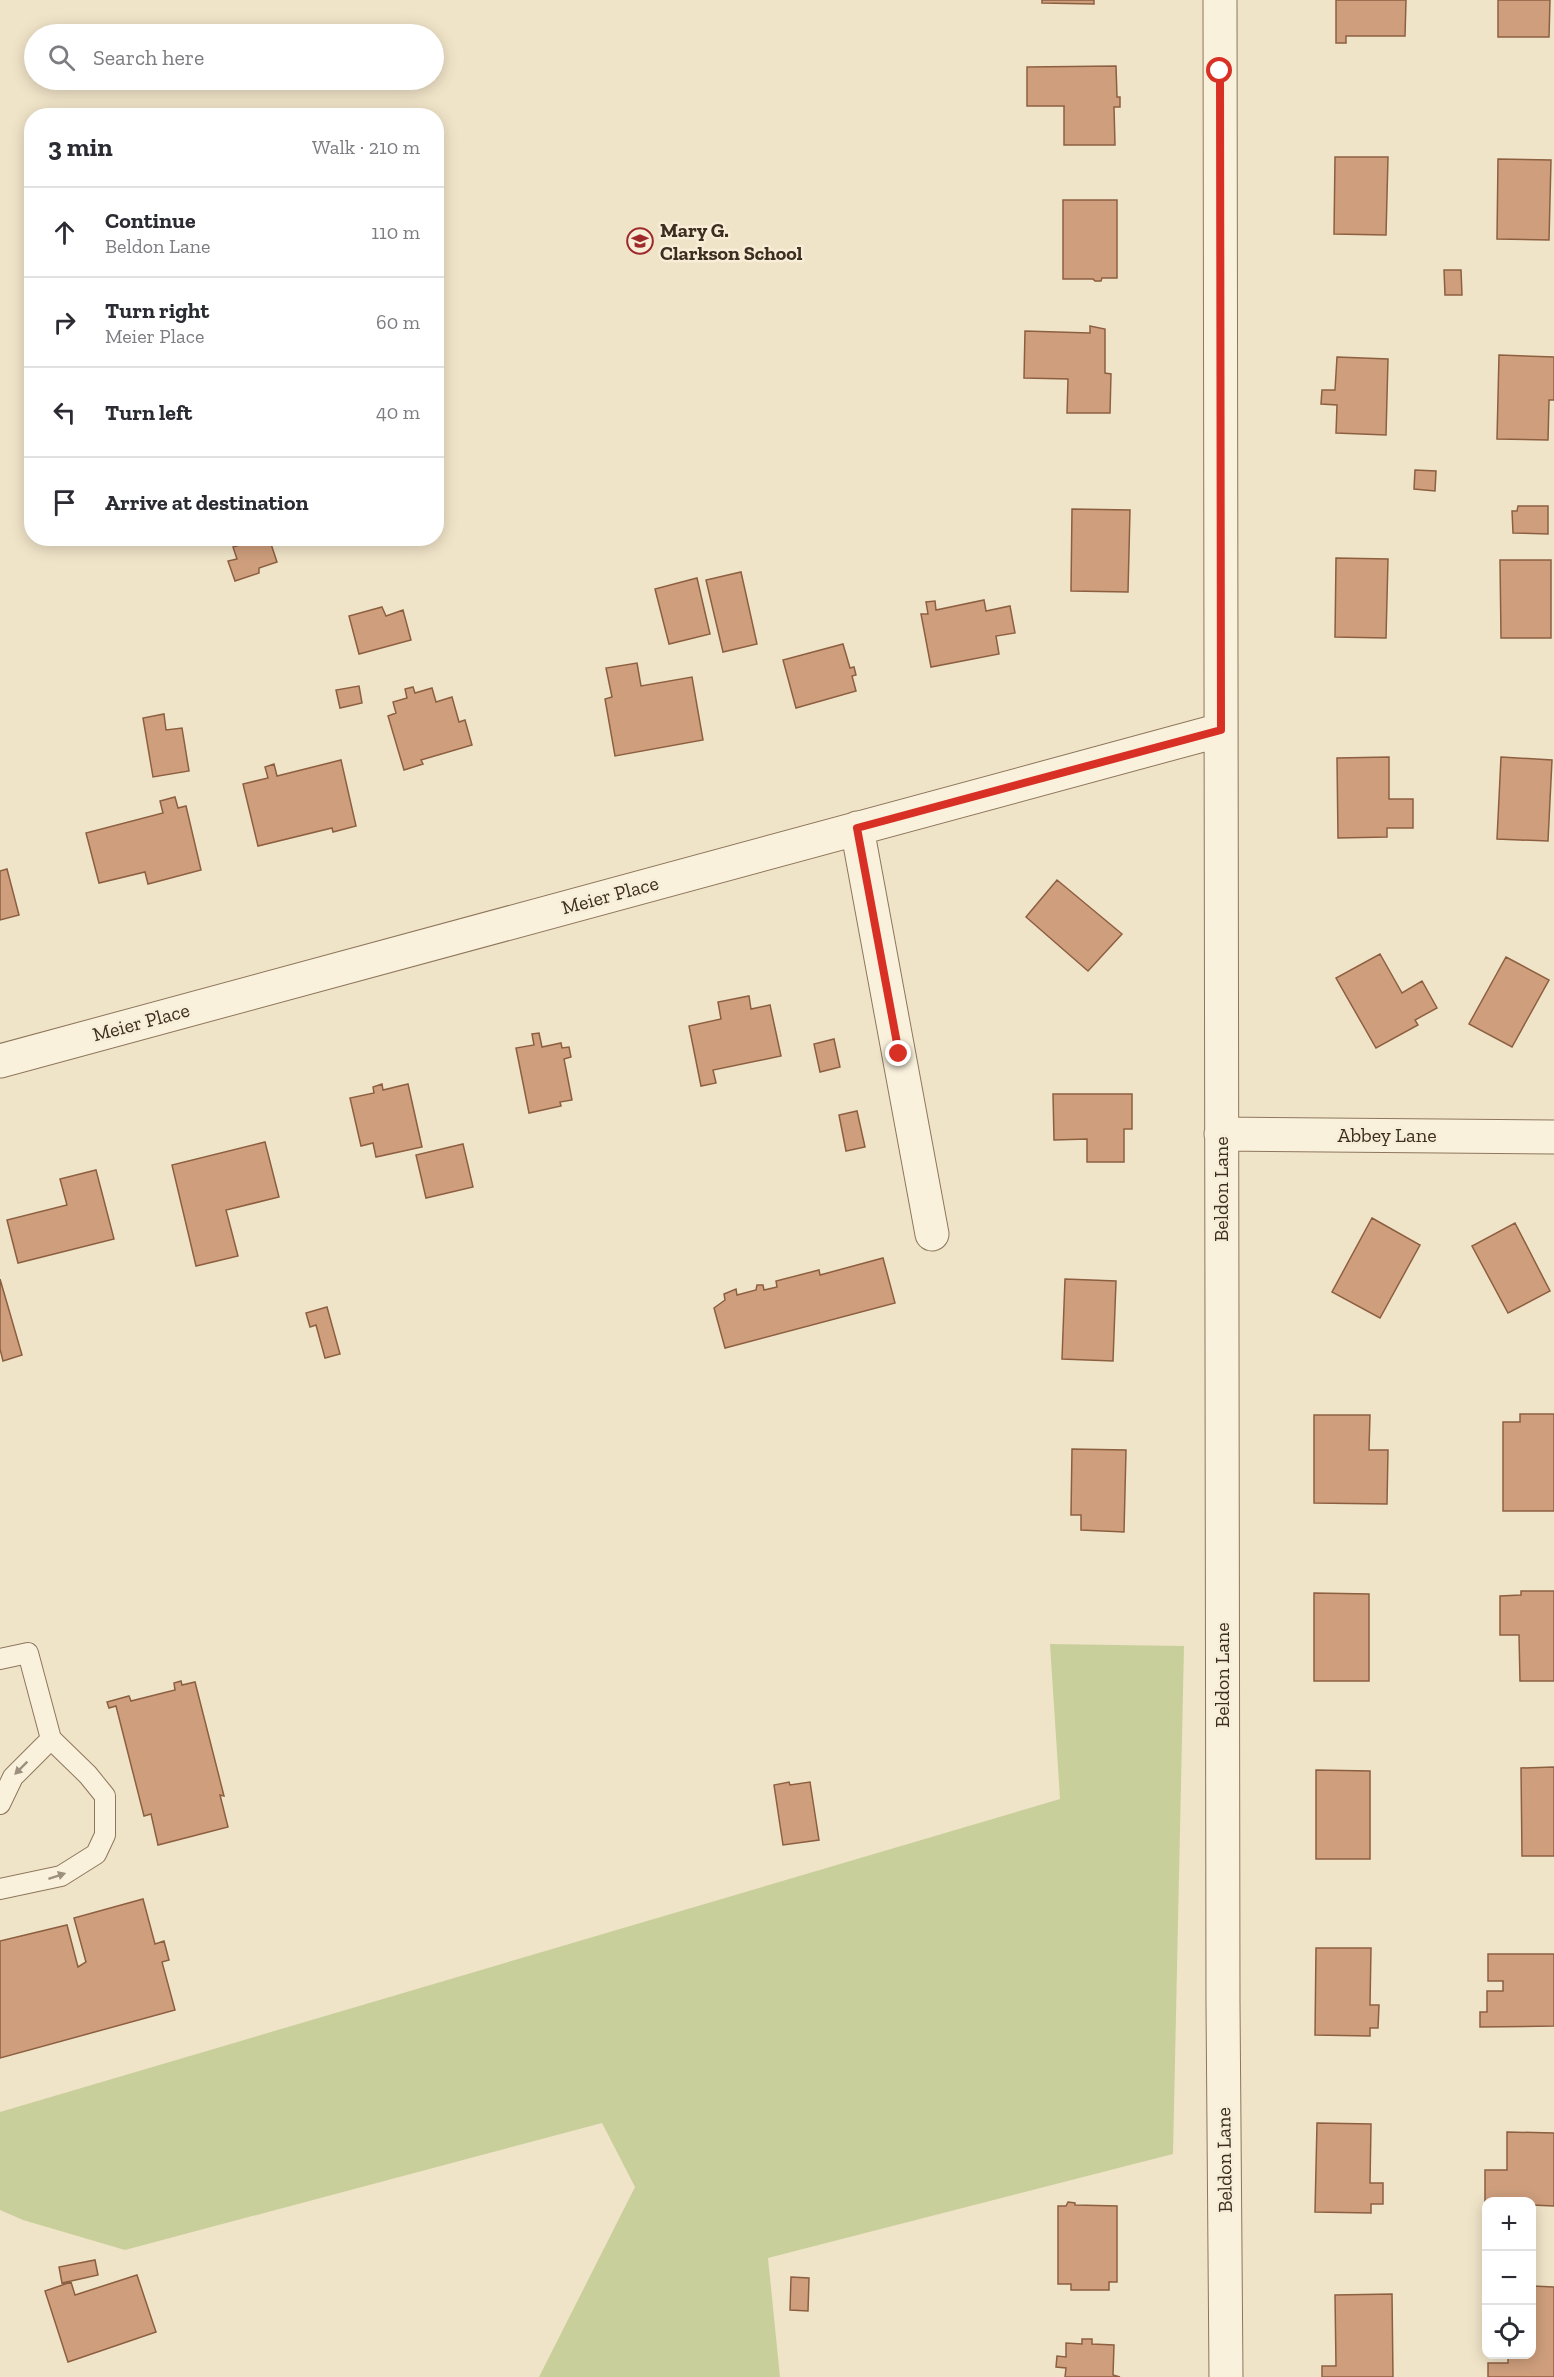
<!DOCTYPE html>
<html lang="en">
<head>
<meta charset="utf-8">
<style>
	body { margin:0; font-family:"Zilla Slab",serif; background:#f7f7f7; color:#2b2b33 }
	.controls { position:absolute; right:18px; bottom:18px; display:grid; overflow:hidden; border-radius:12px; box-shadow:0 3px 15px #0003 }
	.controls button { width:54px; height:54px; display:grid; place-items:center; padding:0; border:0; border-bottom:2px solid #e1e1e2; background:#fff; color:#2b2b33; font:30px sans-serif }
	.stop { position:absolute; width:18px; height:18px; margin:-14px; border:4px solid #d93025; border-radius:50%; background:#fff }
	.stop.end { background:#d93025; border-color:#fff; box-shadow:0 2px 6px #0008 }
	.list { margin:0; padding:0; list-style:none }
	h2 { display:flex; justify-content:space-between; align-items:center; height:78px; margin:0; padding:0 24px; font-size:26px }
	h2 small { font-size:20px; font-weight:400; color:#7c7c81 }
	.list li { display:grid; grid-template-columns:39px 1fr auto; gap:18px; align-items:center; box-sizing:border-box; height:90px; padding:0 24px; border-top:2px solid #e1e1e2 }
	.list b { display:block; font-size:22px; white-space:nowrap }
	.list p { margin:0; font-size:20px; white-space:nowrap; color:#7c7c81 }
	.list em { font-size:20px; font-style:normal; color:#7c7c81 }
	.icon { flex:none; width:33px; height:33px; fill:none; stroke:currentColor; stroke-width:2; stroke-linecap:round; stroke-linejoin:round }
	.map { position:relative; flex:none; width:1554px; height:2377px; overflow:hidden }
	.search { position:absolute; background:#fff; box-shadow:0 3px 15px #0003; left:24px; top:24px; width:420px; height:66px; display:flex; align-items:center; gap:15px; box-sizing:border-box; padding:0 21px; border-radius:33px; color:#7c7c81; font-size:22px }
	.panel { position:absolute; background:#fff; box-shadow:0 3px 15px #0003; left:24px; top:108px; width:420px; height:438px; border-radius:24px }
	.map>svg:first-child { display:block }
	.green { fill:#c9cf9b }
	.building { fill:#cf9f7d; stroke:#8d5f41; stroke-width:1.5 }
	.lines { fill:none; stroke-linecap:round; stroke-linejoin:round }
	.lane-casing { stroke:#8d765c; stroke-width:22 }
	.street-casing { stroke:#8d765c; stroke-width:35 }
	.lane { stroke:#faf1dc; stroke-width:20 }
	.street { stroke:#faf1dc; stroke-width:33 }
	.oneway { fill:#9c907e }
	.route { stroke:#d93025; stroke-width:8 }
	.labels { text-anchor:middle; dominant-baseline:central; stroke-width:5; stroke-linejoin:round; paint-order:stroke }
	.poi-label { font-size:20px; font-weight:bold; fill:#3d2e20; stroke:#f7eed8; text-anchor:start }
	.street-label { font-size:20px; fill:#3d2e20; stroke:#f7eed8 }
</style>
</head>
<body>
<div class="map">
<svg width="1554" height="2377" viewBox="0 0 1554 2377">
	<rect width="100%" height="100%" fill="#f0e4c8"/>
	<path class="green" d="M1050 1644 1184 1646 1173 2154 768 2258 780 2377H539L635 2187 602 2123 125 2250 23 2220 0 2210V2112L1060 1799Z"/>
	<path class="building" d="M1042 0H1094V4L1042 3Z
		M1336 0H1406L1405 36H1346V43H1336Z
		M1498 0H1550L1549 37H1498Z
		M1116 66 1117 97H1120V107H1114L1115 145H1064V106H1027V67Z
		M1335 157H1388L1386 235 1334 234Z
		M1498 159 1551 160 1549 240 1497 239Z
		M1063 200H1117V278H1102L1101 281H1095L1093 279H1063Z
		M1444 270H1461L1462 295H1445Z
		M1090 326 1105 329V373L1111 374 1110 413H1067L1068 379 1024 378 1025 331 1090 333Z
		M1499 355 1554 357V400H1549L1548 440 1497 439Z
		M1337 357 1388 359 1386 435 1336 433 1337 405 1321 404 1322 390H1335Z
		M1415 470 1436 471 1435 491 1414 489Z
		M1518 506H1548V534L1513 533 1512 511H1517Z
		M1072 509 1130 510 1128 592 1071 591Z
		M261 538H269L277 562 259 568V573L235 581 228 561 237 559 233 547Z
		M1336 558 1388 559 1386 638 1335 637Z
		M1500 560H1551V638H1501Z
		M741 572 757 644 723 652 706 580Z
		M697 578 710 634 669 644 655 589Z
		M984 600 986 611 1010 606 1015 633 996 636 999 654 931 667 921 614H928L926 602 935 601 936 610Z
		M382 607 386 616 403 610 411 640 359 654 349 616Z
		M843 644 850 668 854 667 856 675 852 676 856 691 796 708 783 660Z
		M637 663 641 686 692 677 703 740 615 756 605 699 612 697 606 668Z
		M359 686 362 703 340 708 336 690Z
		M413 687 415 693 432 688 436 702 452 697 459 722 465 720 472 745 421 760 423 764 404 770 388 716 396 713 393 702 407 698 405 689Z
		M164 714 166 730 182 728 189 771 153 777 143 718Z
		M1389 757V799H1413V828H1387V837L1338 838 1337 758Z
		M1501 757 1552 760 1548 841 1497 839Z
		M341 760 356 826 333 832 332 828 258 846 243 784 268 778 265 767 274 764 277 776Z
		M175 797 178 808 186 806 201 870 148 884 145 872 99 883 86 833 163 813 160 801Z
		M7 869 19 915 0 920V871Z
		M1057 880 1122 934 1088 971 1026 917Z
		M1380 954 1402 993 1422 981 1437 1008 1415 1020 1418 1025 1376 1048 1336 978Z
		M1506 957 1549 980 1512 1047 1469 1024Z
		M749 996 751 1009 770 1005 781 1056 713 1070 716 1083 701 1086 689 1026 721 1019 718 1002Z
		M539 1033 542 1047 561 1043 562 1048 569 1047 571 1057 564 1059 572 1100 560 1102 561 1106 529 1113 516 1048 534 1045 532 1034Z
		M834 1039 840 1067 820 1072 814 1044Z
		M382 1084 383 1090 408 1084 422 1147 376 1157 373 1143 361 1146 350 1098 374 1093 373 1087Z
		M1053 1094H1132V1129H1124V1162H1087V1139L1054 1140Z
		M857 1111 865 1147 846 1151 839 1115Z
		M265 1142 279 1197 226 1210 238 1256 196 1266 172 1165Z
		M463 1144 473 1187 426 1198 416 1155Z
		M96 1170 114 1239 18 1263 7 1220 67 1205 60 1179Z
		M1372 1218 1420 1245 1380 1318 1332 1292Z
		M1515 1223 1550 1291 1508 1313 1472 1246Z
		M883 1258 895 1303 725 1348 714 1308 725 1300 724 1294 736 1289 737 1295 756 1290 757 1285H763L764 1290 777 1287 776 1281 819 1270 820 1275Z
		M0 1279 22 1355 3 1361 0 1349Z
		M1065 1279 1116 1281 1113 1361 1062 1359Z
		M327 1307 340 1354 325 1358 316 1325 310 1327 306 1313Z
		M1520 1414H1554V1511H1503V1422H1520Z
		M1314 1415H1370L1369 1450H1388L1387 1504 1314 1503Z
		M1072 1449 1126 1450 1124 1532 1081 1530V1515H1071Z
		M1521 1591H1554V1681H1520L1519 1635H1500V1596L1521 1595Z
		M1314 1593 1369 1594V1681H1314Z
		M181 1681 182 1685 195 1682 224 1796 220 1795 228 1827 158 1845 151 1814 144 1816 116 1706 109 1708 107 1702 129 1696 131 1701 175 1690 174 1683Z
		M1554 1767V1856H1522L1521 1768Z
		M1316 1770 1370 1771V1859H1316Z
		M789 1782 790 1785 810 1782 819 1840 783 1845 774 1785Z
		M143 1899 155 1944 164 1941 169 1960 162 1962 175 2010 0 2058V1941L67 1925 78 1967 86 1962 74 1918Z
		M1316 1948H1371L1370 2005H1379L1378 2028H1370V2036L1315 2035Z
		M1488 1954H1554V2026L1480 2027V2012H1487V1991H1503V1981H1488Z
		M1317 2123 1371 2124 1370 2183H1383V2204H1371V2213L1315 2212Z
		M1507 2132 1554 2133V2206L1532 2205V2202H1486L1485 2205V2170H1507Z
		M1068 2202 1075 2203V2205L1117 2206V2282H1109V2290H1071V2284H1058V2206H1066Z
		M95 2260 98 2275 62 2283 59 2267Z
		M137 2275 156 2332 68 2362 45 2291 71 2282 75 2295Z
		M791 2277 809 2278 808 2311 790 2310Z
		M1532 2286 1554 2287V2377H1488V2363H1508V2354H1532Z
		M1392 2294 1393 2377H1322V2366H1336L1335 2295Z
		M1082 2339H1092V2344L1114 2345 1113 2375 1120 2377H1065L1066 2368 1056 2367 1057 2356 1066 2357V2343L1082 2344Z"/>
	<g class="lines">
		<g class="lane-casing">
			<path id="lane" d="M0 1659 28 1653 51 1739 88 1775 105 1796V1835L96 1854 61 1876 0 1889
				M0 1804 13 1777 51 1739"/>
		</g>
		<g class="street-casing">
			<path id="street" d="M1220 0 1223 2003 1226 2377
				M857 828 932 1234
				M0 1061 1221 730
				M1221 1134 1554 1137"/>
		</g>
		<use href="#lane" class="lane"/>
		<use href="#street" class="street"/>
	</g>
	<defs><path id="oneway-solid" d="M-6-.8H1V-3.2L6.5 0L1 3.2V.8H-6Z" transform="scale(1.5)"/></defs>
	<g class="oneway">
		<use href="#oneway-solid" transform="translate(21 1768) rotate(135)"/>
		<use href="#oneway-solid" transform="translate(57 1876) rotate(-18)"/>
	</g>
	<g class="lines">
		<path class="route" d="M899 1054 857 828 1221 730 1220 71"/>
	</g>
	<defs>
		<g id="school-ring" transform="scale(1.35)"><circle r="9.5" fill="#f7eed8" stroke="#9e2a2b" stroke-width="1.5"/><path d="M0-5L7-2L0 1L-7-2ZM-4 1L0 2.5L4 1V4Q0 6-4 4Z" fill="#9e2a2b"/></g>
	</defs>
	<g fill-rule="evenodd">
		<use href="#school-ring" x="640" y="241"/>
	</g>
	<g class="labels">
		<g class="poi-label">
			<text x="660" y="230">Mary G.<tspan x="660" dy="23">Clarkson School</tspan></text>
		</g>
		<g class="street-label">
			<text transform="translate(610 895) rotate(-15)">Meier Place</text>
			<text transform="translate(141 1022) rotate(-15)">Meier Place</text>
			<text x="1387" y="1135">Abbey Lane</text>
			<text transform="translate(1221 1189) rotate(-90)">Beldon Lane</text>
			<text transform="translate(1222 1675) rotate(-90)">Beldon Lane</text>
			<text transform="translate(1224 2160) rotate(-91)">Beldon Lane</text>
		</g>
	</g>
</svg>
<div class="controls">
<button>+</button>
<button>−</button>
<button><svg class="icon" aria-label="locate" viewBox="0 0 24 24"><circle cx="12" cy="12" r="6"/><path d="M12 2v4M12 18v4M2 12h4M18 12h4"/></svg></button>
</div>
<div class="stop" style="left:1220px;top:71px"></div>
<div class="stop end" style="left:899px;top:1054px"></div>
<div class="search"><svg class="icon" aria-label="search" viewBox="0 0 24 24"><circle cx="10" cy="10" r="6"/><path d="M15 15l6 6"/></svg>Search here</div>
<section class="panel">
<h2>3 min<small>Walk · 210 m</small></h2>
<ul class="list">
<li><svg class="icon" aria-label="ahead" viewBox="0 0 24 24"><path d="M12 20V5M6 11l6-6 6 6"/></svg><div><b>Continue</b><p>Beldon Lane</p></div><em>110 m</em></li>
<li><svg class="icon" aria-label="right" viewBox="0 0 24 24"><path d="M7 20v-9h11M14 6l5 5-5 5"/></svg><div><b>Turn right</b><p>Meier Place</p></div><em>60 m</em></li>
<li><svg class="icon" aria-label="left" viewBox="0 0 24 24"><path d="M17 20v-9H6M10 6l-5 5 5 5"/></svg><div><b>Turn left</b></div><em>40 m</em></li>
<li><svg class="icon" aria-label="arrive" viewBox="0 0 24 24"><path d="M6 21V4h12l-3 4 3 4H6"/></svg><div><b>Arrive at destination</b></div></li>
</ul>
</section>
</div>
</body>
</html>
